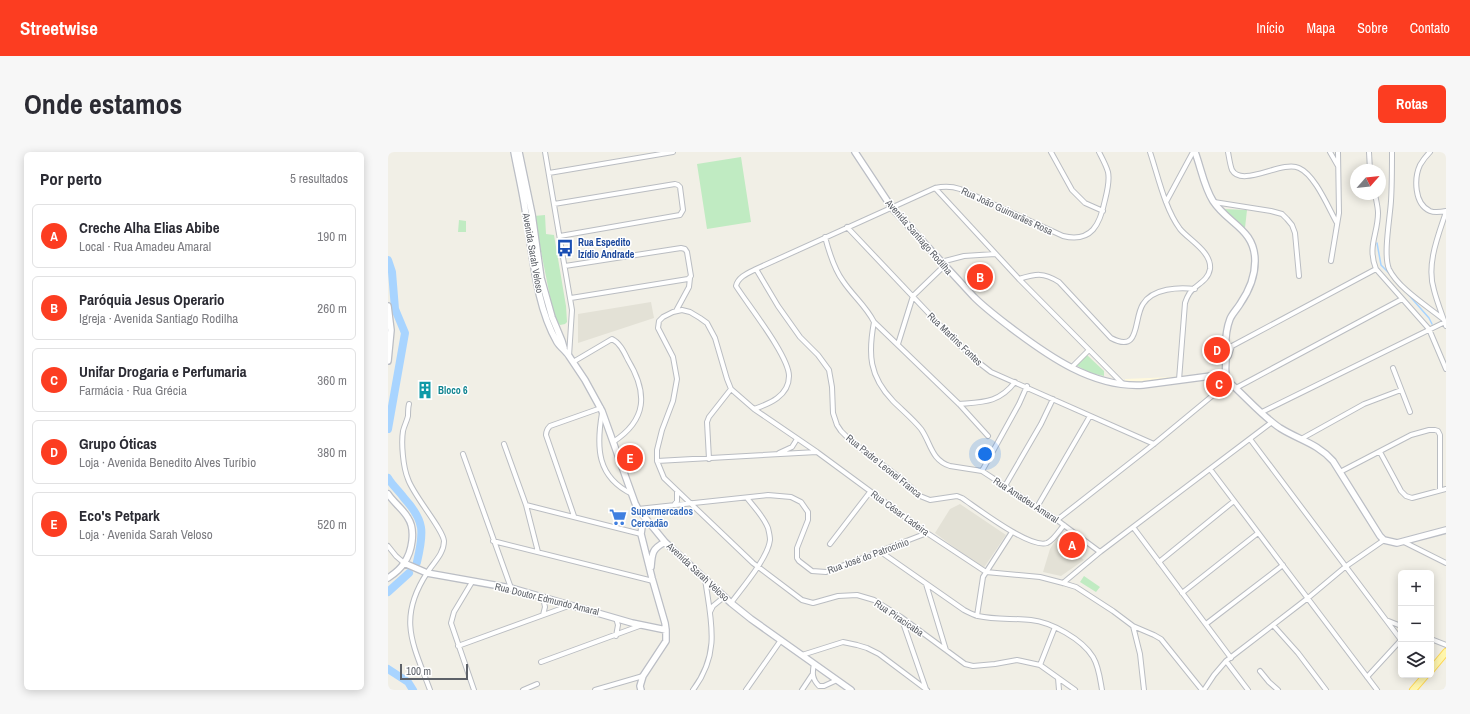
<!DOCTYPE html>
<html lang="pt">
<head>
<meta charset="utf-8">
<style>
	body { margin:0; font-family:"Archivo Narrow",sans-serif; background:#f7f7f7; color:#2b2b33 }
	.controls { position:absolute; right:12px; bottom:12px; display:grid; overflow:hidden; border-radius:6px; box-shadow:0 2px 10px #0003 }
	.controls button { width:36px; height:36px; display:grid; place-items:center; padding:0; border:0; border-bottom:1px solid #e1e1e2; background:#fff; color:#2b2b33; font:20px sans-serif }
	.compass { position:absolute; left:962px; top:12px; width:36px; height:36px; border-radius:50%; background:#fff; box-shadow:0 2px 10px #0003; rotate:63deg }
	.scale { position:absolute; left:12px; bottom:10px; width:68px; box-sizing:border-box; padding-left:4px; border:2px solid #5d6168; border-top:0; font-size:11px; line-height:14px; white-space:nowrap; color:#5d6168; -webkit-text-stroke:3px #fff; paint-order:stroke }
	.you { position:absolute; left:597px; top:302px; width:14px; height:14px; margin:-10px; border:3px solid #fff; border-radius:50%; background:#1a73e8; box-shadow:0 0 0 6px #1a73e833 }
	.badge { display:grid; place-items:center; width:26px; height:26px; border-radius:50%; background:#fc3d21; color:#fff; font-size:13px; font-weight:700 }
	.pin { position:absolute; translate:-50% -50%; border:2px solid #fff; box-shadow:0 1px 4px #0006 }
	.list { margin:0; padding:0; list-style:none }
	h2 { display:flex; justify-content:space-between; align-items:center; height:52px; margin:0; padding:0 16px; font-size:17px }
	h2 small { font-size:13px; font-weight:400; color:#7c7c81 }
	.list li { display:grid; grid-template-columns:26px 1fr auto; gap:12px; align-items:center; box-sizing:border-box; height:64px; margin:0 8px 8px; padding:0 8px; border:1px solid #e1e1e2; border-radius:6px }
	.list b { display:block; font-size:15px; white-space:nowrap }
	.list p { margin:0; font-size:13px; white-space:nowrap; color:#7c7c81 }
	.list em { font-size:13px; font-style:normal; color:#7c7c81 }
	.icon { flex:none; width:22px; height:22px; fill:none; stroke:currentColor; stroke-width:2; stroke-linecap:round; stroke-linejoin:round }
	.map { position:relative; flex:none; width:1058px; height:538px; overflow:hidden; border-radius:6px }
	header { display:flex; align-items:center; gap:24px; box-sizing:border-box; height:56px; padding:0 20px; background:#fc3d21; color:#fff }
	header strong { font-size:19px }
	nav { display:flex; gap:22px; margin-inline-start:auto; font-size:14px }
	.intro { display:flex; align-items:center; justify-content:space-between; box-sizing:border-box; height:96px; padding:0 24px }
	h1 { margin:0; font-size:28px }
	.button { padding:10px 18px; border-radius:6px; background:#fc3d21; color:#fff; font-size:14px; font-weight:700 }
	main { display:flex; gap:24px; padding:0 24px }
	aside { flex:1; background:#fff; border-radius:6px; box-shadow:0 2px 10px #0003 }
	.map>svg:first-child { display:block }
	.commercial { fill:#fff9dd }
	.education { fill:#e3e1d6 }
	.green { fill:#c0ebc2 }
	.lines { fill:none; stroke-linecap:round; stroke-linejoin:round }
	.stream { stroke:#a8d4ff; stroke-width:1.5 }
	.river { stroke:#a8d4ff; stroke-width:8 }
	.street-casing { stroke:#babdc2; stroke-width:6 }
	.secondary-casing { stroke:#bbbec5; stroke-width:8 }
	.primary-casing { stroke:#ffd751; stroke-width:8 }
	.street { stroke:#fff; stroke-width:4 }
	.secondary { stroke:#fff; stroke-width:5.5 }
	.primary { stroke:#fff6ad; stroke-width:6 }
	.labels { text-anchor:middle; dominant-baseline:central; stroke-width:3; stroke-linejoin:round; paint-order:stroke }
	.street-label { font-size:10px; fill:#5d6168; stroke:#fff }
	.transit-label { font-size:10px; font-weight:bold; fill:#164399; stroke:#fff; text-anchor:start }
	.culture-label { font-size:10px; font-weight:bold; fill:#0d838f; stroke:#fff; text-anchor:start }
	.shop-label { font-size:10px; font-weight:bold; fill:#366cbe; stroke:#fff; text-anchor:start }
</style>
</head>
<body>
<header>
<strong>Streetwise</strong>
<nav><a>Início</a><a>Mapa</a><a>Sobre</a><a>Contato</a></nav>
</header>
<div class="intro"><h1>Onde estamos</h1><a class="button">Rotas</a></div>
<main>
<aside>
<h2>Por perto<small>5 resultados</small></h2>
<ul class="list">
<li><span class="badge">A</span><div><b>Creche Alha Elias Abibe</b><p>Local · Rua Amadeu Amaral</p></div><em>190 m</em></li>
<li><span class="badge">B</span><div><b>Paróquia Jesus Operario</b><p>Igreja · Avenida Santiago Rodilha</p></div><em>260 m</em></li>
<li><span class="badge">C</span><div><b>Unifar Drogaria e Perfumaria</b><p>Farmácia · Rua Grécia</p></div><em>360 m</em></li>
<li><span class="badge">D</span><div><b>Grupo Óticas</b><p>Loja · Avenida Benedito Alves Turíbio</p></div><em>380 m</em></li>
<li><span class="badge">E</span><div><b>Eco's Petpark</b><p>Loja · Avenida Sarah Veloso</p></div><em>520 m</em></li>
</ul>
</aside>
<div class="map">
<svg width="1058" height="538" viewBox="0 0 1058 538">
	<rect width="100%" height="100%" fill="#f1efe6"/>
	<path class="commercial" d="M831 220 832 227 783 232 737 236V227L784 225Z"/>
	<path class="education" d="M263 150 266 166 190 191V162Z
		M572 352 618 383 595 417 547 381 562 357Z
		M669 386 696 408 673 424 655 420 662 397Z"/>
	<path class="green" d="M353 5 363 70 319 77 309 12Z
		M836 57 859 58 857 76Z
		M157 63 158 82 166 83 178 154 179 170 177 172 172 173 166 165 146 64Z
		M71 68 78 69V80H70Z
		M699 203 716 219V224L702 221 688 213Z
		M696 424 712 435 708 440 692 430Z"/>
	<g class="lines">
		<path class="stream" d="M989 91 993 113 1003 123
			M1019 141 1041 166 1044 172"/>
		<path class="river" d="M0 108 4 120 7 157 17 181 0 277
			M0 326C4 333 11 339 16 346 37 369 36 380 29 410
			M0 440 21 421
			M0 517 20 530 25 538"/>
		<g class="street-casing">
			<path id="street" d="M157 0 184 158 181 204
				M663 0 684 38 697 51 715 59
				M762 0C770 24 777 57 792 77 801 88 824 100 822 117 820 130 806 133 801 142 799 145 798 148 797 151L791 228
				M840 0C841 5 842 13 844 18 854 36 894 8 911 16 927 23 940 55 949 71
				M942 0 950 14
				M981 0 982 18
				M1004 0C1004 16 1004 33 1003 49 1002 66 995 103 1001 117 1010 136 1039 154 1055 167
				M1042 0C1038 4 1035 8 1032 13 1026 26 1026 52 1042 59 1047 61 1053 60 1058 59
				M161 21 285 0
				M547 36 631 127 734 231
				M987 42C988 48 990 55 990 61 990 82 979 94 988 117L1041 177 1058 217
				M778 50 805 0
				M826 50 883 59 894 62 899 67 904 73 907 81 911 124
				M166 52 287 32 290 33 292 35 295 58 292 63 172 84
				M1058 60C1050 84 1038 113 1046 138 1049 150 1054 162 1058 174
				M459 75 566 188 590 210 603 220 766 292
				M437 85C441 100 446 117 455 129 465 144 478 154 486 170L571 252 600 284
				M943 109 951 61 950 0
				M553 110 576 104 607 102
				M177 114 293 96 297 97 299 100 303 124 300 127 183 146
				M368 117 547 36C557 34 563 34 572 37L675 84C704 91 712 72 717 48 719 40 722 29 720 20 718 13 714 6 711 0
				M631 127C648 122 655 120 671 130L723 186C753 202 745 167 755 152 765 136 791 135 807 137
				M288 159 301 135 302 126
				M486 170C480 202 481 224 505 249 514 258 525 267 533 277 543 291 543 308 562 314L594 319 669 368 712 400
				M510 192 525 144 556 114
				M838 208 841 204 844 194 988 117
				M185 210 224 187C232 191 236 200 240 208 260 241 259 268 225 290
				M684 215 701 198
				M1005 216 1022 260
				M848 236 1014 147
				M21 252C20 256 20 260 20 264 19 269 16 274 15 279 13 291 15 315 20 327 25 343 55 377 56 389 56 402 45 411 39 421 9 467 25 492 42 538
				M571 252C595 250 611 251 627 230
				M366 257C381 252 401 244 401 224 401 204 360 153 348 134 350 125 360 121 368 117L390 154 412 185 430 203 441 218 444 235 445 261 449 273 453 279 462 288 516 329 532 344 542 348 569 344 574 346C589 356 642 397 659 391 666 388 671 379 676 373
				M874 260 1057 170
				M214 261C208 296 209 325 244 342
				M862 287 998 468 1013 474
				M913 287 976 252 1013 238
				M116 292 138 353 150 400
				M992 300 1013 339 1018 344 1024 346 1058 337
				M391 301 404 295 409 287
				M75 302 123 436
				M321 307 319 270 321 265 343 237
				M269 309 429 300
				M822 317 989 538
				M594 319 631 252 639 234
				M952 320 1023 283 1041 278H1047L1050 279 1052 283V338
				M617 334 653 272 665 247
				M138 353 253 382
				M286 353 289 349V340
				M649 355 702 264
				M250 357 380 343 403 345 413 350 420 360V368L409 396V406L411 409 424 419 438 420 539 381
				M186 364 158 283C158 279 159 277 162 274L213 256
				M669 368 766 292 841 230
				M745 375 843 506
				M105 389 265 429
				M1016 390 1058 411
				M442 392 482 340
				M0 394 8 404 16 411
				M493 400 576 458C580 460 585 463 590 464 607 468 625 466 643 468 663 470 694 487 705 505 711 515 712 527 714 538
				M771 410 846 349
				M84 430 66 460 63 471 86 538
				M675 431 712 400 884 270
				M538 432 558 498
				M794 441 870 381
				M343 451C354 436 380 406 382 388 382 384 381 380 380 376 376 365 366 355 359 346
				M322 460 325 454 336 445
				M155 463 157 455 155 445
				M589 464 595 425 624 380
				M513 465 538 537
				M998 468 1013 488
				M818 472 895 413
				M885 473 910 501 938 538
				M745 474 766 483 773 487 814 538
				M228 484 230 473 228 466
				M1043 487 1058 493
				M70 494 183 453
				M414 503 455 490 469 493 479 496 491 502 539 538
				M838 509 860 538
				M153 510 254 473
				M426 512C424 521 424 527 431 534H436L449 528
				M652 513 667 475
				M872 519 881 530 890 538
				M979 525 1013 488
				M670 526 671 538
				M135 538 149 532
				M207 538 255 524
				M305 538C333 501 323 469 317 427
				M358 538 393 488
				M414 538 424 523
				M687 538 652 513 629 508 607 512 585 514 577 512 513 465 486 448 469 443 450 444 425 451 414 448 365 411 276 326 269 309V298L274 278 285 249 289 227 285 205 270 176 271 169 275 165 285 160 294 158 302 160 312 166 319 171 327 186 339 227 343 237 366 257 429 300 539 381 598 420 652 425 675 431 688 435 725 459 745 474 752 502 756 538
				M816 538 826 523 838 509 920 446 957 415 996 388"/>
		</g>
		<g class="secondary-casing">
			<path id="secondary" d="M126 0C130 21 135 42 138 63 145 104 148 154 169 190 172 195 178 199 181 204L197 228 214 259 247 351 250 357 277 390 343 451 363 467 463 538
				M131 0 144 62 153 126 164 165 174 189 176 196
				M467 0 504 56 586 145C597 156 609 165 622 175 660 204 705 236 755 233L838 222
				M807 0C813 16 816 35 825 49 840 72 867 77 867 109 867 125 861 139 852 152 849 157 844 162 842 167 837 180 837 193 838 206 838 215 836 222 841 230 858 245 874 264 892 276 911 288 929 291 945 309L992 384 996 388 1009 391 1058 378
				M0 154 3 178 0 209
				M0 342C6 351 15 357 20 366 28 378 24 400 16 411 12 418 6 422 0 426
				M16 411 39 421 123 436 244 471 278 478
				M263 415C264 401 264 397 277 390
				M253 538 252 534 255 524 278 489V478L277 471 264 426 253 382 254 375 258 369"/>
		</g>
		<g class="primary-casing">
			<path id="primary" d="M1043 518 1058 500
				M1025 538 1038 523"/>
		</g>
		<use href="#street" class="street"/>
		<use href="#secondary" class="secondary"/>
		<use href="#primary" class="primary"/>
	</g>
	<defs>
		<g id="bus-bare" transform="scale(1.38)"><path d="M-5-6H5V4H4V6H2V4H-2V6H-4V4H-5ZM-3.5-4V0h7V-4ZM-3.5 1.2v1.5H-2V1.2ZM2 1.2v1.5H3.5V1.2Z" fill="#1a4fb4" stroke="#fff" stroke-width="2.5" paint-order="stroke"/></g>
		<g id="building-bare" transform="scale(1.38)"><path d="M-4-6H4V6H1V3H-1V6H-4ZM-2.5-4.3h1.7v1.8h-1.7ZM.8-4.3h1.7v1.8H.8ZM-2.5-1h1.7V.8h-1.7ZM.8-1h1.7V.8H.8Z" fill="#0f9aa8" stroke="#fff" stroke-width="2.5" paint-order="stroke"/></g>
		<g id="supermarket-bare" transform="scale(1.38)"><path d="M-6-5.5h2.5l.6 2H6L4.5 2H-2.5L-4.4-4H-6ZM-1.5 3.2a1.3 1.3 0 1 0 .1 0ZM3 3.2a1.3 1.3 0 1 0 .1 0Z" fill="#3f7fe0" stroke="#fff" stroke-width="2.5" paint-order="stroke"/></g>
	</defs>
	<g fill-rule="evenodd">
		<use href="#bus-bare" x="177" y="96"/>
		<use href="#building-bare" x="37" y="238"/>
		<use href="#supermarket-bare" x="230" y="365"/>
	</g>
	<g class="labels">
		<g class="street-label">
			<text transform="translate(619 59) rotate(25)">Rua João Guimarães Rosa</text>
			<text transform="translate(531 85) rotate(49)">Avenida Santiago Rodilha</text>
			<text transform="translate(145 101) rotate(80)">Avenida Sarah Veloso</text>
			<text transform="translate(567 187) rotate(44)">Rua Martins Fontes</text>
			<text transform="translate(496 314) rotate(39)">Rua Padre Leonel Franca</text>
			<text transform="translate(638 348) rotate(33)">Rua Amadeu Amaral</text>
			<text transform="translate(512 361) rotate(36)">Rua César Ladeira</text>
			<text transform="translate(480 404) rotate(-20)">Rua José do Patrocínio</text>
			<text transform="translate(310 420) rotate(43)">Avenida Sarah Veloso</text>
			<text transform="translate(159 447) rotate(14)">Rua Doutor Edmundo Amaral</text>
			<text transform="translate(511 466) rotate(34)">Rua Piracicaba</text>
		</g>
		<g class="transit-label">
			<text x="190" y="90">Rua Espedito<tspan x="190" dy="12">Izídio Andrade</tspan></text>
		</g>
		<g class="culture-label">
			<text x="50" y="238">Bloco 6</text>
		</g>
		<g class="shop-label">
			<text x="243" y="359">Supermercados<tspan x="243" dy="12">Cercadão</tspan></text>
		</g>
	</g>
</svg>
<div class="controls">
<button>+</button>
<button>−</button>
<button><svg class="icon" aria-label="layers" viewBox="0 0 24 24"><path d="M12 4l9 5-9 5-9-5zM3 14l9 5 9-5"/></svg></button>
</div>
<svg class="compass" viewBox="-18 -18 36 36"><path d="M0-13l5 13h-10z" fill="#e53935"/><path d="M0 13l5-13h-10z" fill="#7c7c81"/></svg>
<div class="scale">100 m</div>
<div class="you"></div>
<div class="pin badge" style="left:684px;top:393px">A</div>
<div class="pin badge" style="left:592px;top:125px">B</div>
<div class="pin badge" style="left:831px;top:232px">C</div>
<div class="pin badge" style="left:829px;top:198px">D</div>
<div class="pin badge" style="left:242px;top:306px">E</div>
</div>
</main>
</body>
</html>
